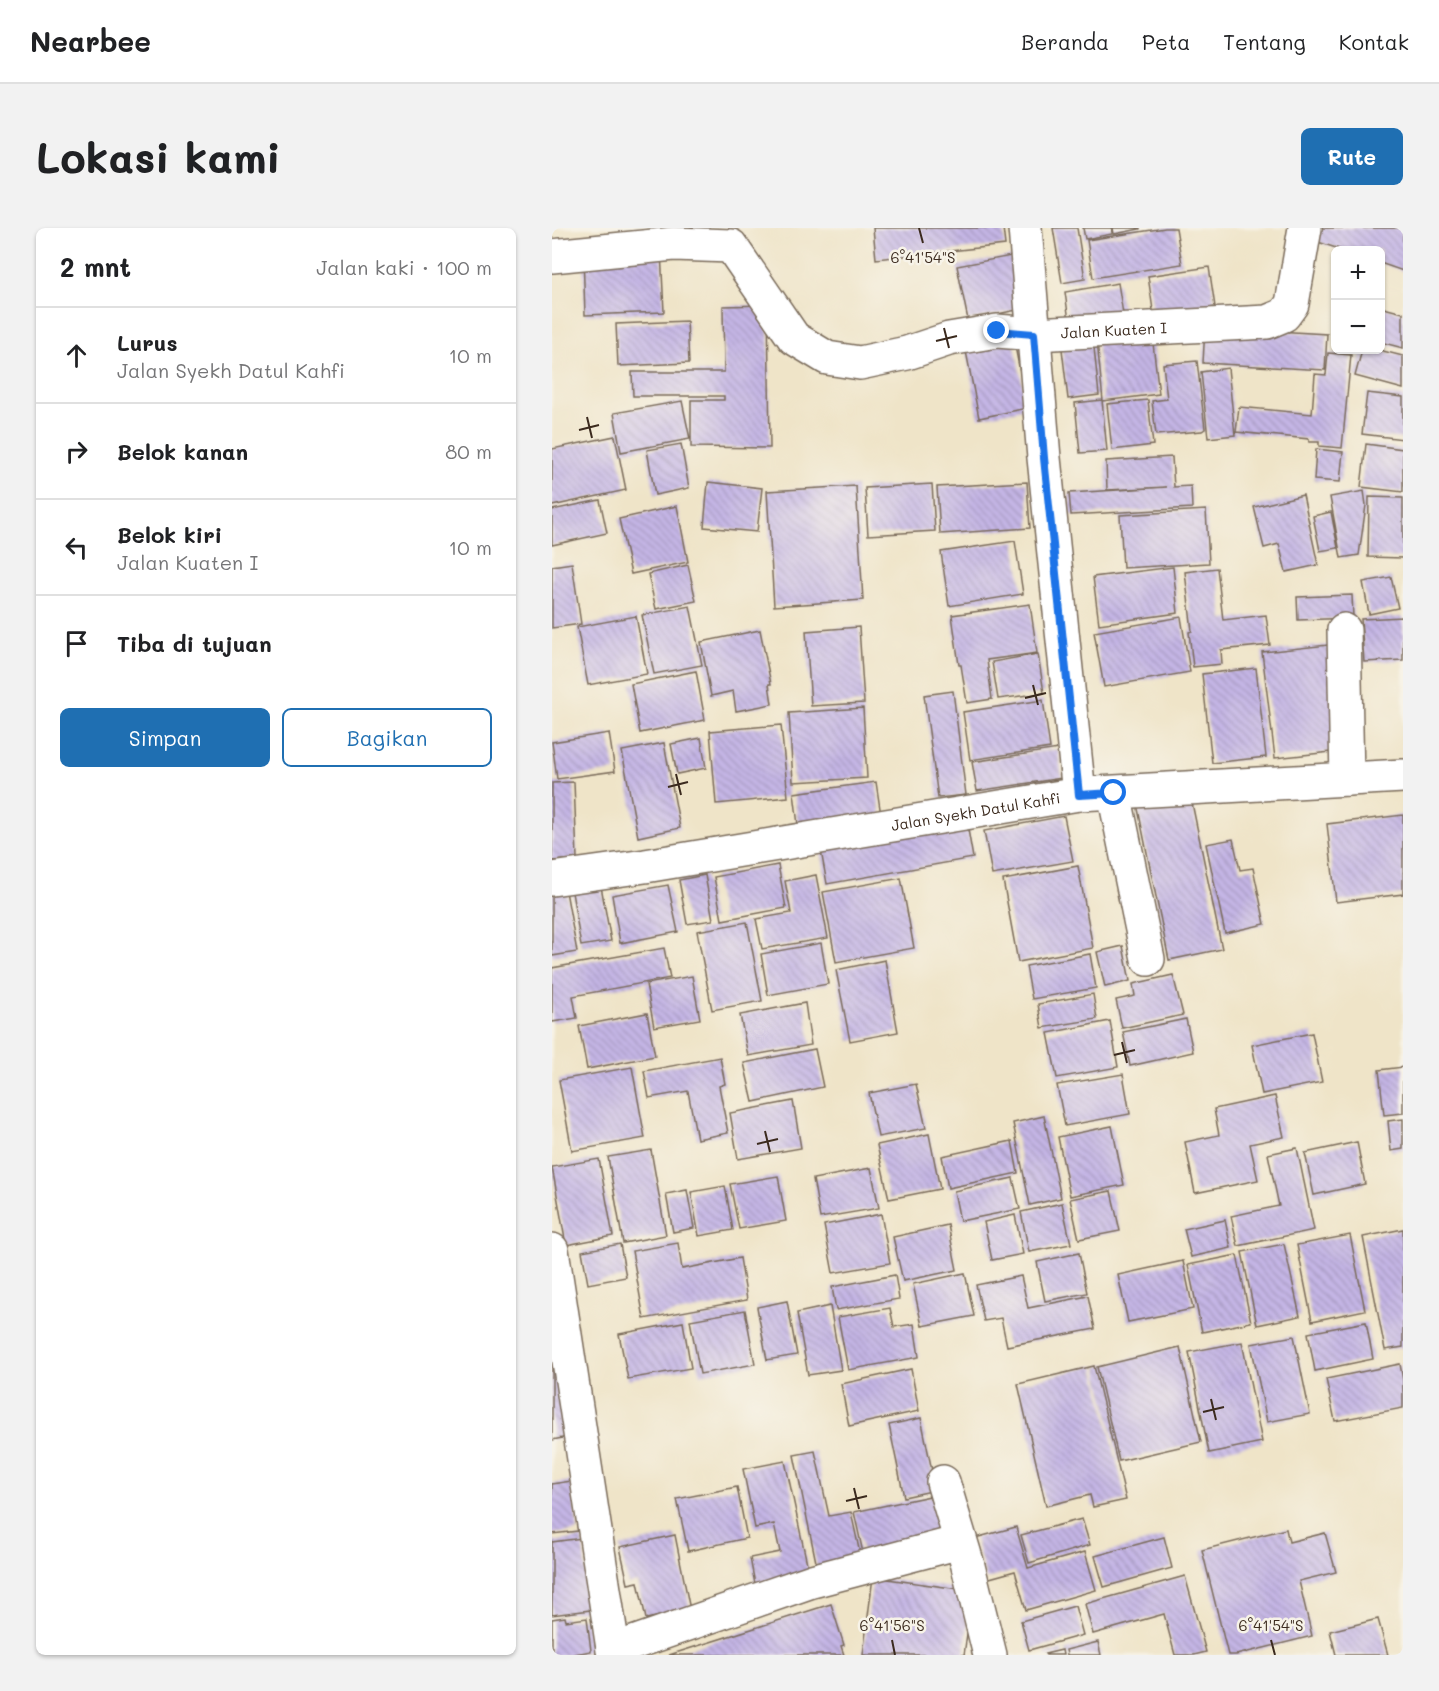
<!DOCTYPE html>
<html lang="id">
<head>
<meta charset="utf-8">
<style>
	body { margin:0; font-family:Mali,sans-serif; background:#f2f2f2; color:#202124 }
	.controls { position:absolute; right:18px; top:18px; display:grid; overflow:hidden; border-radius:9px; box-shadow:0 2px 4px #0004 }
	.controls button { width:54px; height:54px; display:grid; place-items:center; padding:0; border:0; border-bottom:2px solid #e0e0e0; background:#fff; color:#202124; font:30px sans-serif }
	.stop { position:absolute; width:18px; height:18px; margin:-14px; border:4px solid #1a73e8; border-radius:50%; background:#fff }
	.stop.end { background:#1a73e8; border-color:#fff; box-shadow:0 2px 6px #0008 }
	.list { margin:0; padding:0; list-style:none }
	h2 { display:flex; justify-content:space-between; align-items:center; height:78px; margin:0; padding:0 24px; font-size:26px }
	h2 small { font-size:20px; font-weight:400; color:#757577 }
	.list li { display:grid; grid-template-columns:39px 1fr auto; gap:18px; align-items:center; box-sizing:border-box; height:96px; padding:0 24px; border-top:2px solid #e0e0e0 }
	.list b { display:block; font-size:22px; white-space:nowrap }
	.list p { margin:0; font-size:20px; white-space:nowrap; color:#757577 }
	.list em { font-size:20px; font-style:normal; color:#757577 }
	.actions { display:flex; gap:12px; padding:18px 24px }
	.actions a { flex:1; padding:14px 0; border:2px solid #1f6fb2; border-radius:9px; text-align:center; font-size:21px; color:#1f6fb2 }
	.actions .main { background:#1f6fb2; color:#fff }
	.icon { flex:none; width:33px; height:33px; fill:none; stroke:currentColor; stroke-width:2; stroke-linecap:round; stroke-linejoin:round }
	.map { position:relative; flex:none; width:851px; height:1427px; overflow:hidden; border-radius:9px }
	header { display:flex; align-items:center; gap:36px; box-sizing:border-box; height:84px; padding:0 30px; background:#fff; border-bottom:2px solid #e0e0e0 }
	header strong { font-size:28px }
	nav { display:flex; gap:33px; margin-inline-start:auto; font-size:21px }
	.intro { display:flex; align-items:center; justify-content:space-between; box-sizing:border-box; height:144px; padding:0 36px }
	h1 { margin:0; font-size:42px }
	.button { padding:15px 27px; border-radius:9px; background:#1f6fb2; color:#fff; font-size:21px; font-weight:700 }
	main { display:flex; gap:36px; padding:0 36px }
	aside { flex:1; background:#fff; border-radius:9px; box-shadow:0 2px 4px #0004 }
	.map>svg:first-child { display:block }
	.building { fill:url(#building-back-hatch) }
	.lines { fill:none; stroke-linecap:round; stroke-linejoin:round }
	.street-casing { stroke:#7a6b5a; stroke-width:36 }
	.secondary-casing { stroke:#7a6b5a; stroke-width:36 }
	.street { stroke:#fff; stroke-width:33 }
	.secondary { stroke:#fff; stroke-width:33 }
	.route { stroke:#1a73e8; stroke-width:8 }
	.ticks { fill:none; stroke:#3b2a1e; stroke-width:2 }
	.labels { text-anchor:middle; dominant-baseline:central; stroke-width:5; stroke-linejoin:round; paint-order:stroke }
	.street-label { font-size:15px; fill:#3b2a1e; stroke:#f7f3e8 }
	.ticks-label { font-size:15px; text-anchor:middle; fill:#3b2a1e; stroke:#f7f3e8; stroke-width:5; stroke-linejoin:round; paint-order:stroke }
</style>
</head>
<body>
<header>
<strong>Nearbee</strong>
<nav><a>Beranda</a><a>Peta</a><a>Tentang</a><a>Kontak</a></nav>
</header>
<div class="intro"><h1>Lokasi kami</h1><a class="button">Rute</a></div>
<main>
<aside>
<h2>2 mnt<small>Jalan kaki · 100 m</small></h2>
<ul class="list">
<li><svg class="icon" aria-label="ahead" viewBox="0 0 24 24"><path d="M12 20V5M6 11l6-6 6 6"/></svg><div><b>Lurus</b><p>Jalan Syekh Datul Kahfi</p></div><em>10 m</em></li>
<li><svg class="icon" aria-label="right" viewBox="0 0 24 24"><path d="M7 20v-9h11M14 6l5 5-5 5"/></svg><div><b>Belok kanan</b></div><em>80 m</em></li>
<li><svg class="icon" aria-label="left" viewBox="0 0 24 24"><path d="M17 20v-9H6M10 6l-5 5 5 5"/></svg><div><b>Belok kiri</b><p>Jalan Kuaten I</p></div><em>10 m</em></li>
<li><svg class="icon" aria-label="arrive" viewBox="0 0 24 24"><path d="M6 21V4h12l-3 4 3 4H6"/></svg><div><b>Tiba di tujuan</b></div></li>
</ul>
<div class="actions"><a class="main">Simpan</a><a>Bagikan</a></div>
</aside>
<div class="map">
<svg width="851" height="1427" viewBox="0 0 851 1427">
	<defs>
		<pattern id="building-back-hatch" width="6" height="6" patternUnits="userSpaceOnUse" patternTransform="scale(1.5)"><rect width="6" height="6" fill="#c5b6e6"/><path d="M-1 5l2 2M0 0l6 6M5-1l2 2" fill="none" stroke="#a194ba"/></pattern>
	</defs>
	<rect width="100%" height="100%" fill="#f7f3e8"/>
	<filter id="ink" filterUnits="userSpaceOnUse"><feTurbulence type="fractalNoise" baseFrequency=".0167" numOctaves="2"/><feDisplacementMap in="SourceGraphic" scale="12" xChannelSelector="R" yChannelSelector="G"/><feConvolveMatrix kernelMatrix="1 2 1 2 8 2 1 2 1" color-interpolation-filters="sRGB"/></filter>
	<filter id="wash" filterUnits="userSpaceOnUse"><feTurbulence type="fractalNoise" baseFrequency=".008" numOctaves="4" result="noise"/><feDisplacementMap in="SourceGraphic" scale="24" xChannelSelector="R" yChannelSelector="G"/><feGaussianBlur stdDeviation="1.35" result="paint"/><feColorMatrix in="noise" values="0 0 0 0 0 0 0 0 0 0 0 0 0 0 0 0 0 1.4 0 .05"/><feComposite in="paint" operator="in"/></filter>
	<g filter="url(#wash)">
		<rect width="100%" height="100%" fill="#efe4c8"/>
		<g id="blocks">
			<path class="building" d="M321 0H451L453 17 324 31Z
				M501 0H525L533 51 510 55Z
				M531 0H560V6L533 11Z
				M561 0H588V1L562 6Z
				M613 0H624L630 36 541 50 535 12Z
				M761 0H851V43L828 35V22H790L757 11Z
				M109 23 112 84 33 87 31 26Z
				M459 28 470 81 416 92 405 38Z
				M657 39 663 79 602 89 596 48Z
				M566 55 572 92 518 100 513 64Z
				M216 77 218 220 139 219V172H172V168H81L80 144H172L171 78Z
				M828 79 851 85V120L828 114Z
				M135 93 137 135 66 138 64 96Z
				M653 99 775 106 773 142 651 135Z
				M600 107 607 166 551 173 545 113Z
				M541 110 547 167 516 171 509 113Z
				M462 113 475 180 427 190 414 123Z
				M810 122H827L851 128V161L803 148Z
				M776 125 799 127 790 220 767 218V214H757V211L684 204 687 179 760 186 763 146 774 147Z
				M645 133 653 201 650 203 604 207 600 173 615 171 611 136Z
				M676 140 683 207 656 210 649 144Z
				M815 165 851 169V211L810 206Z
				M550 172 555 223 528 225 523 175Z
				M596 172 601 217 560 222 555 176Z
				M130 173 138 211 69 224 62 185Z
				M63 208 74 262 0 278V221Z
				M129 216 137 260 103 267 95 222Z
				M814 216 851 221V264L809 259Z
				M764 221 791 224 788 254 762 252Z
				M620 229 622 259 639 258 640 280 519 287 517 265 615 259 555 262 554 233Z
				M156 254 210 260 205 304 152 299Z
				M475 254 478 300 388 306 385 259Z
				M380 256 383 303 316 307 313 260Z
				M304 258 311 372 222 378 215 263Z
				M812 263 814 277 807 327 789 330 778 269Z
				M751 267 766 337 734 344 727 316 712 320 702 279Z
				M817 269 851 270V330L816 329Z
				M48 272 55 305 0 317V282Z
				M125 278 136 334 79 346 67 291Z
				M654 282 657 335 571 340 568 287Z
				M779 284 786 320 768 323 761 288Z
				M463 313 471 366 397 378 389 324Z
				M20 335 29 396 0 400V338Z
				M136 337 144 373 104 381 96 346Z
				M621 339 626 385 547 396 541 349Z
				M665 340 671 392 714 387 718 417 669 422 670 436 641 439 637 404 640 403 633 344Z
				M839 349 846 380 817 386 811 354Z
				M800 367 801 390 746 392 745 369Z
				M478 376 485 425 435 432 440 471 415 475 409 437H407L400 387Z
				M138 378 150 437 102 446 90 387Z
				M84 388 95 446 36 457 25 399Z
				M629 389 638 444 552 459 542 404Z
				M851 389V432L812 434 809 391Z
				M307 399 312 475 259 478 254 403Z
				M208 402 219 456H217L220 476 184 483 181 463 159 468 149 414Z
				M776 417 788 523 723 530 710 424Z
				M486 426 492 465 446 471 440 434Z
				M704 440 714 529 660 535 650 446Z
				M144 443 153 492 88 505 79 456Z
				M401 463 414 567 386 570 372 467Z
				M491 472 498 520 418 532 411 484Z
				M311 480 315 550 241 554 237 485Z
				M229 497 236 569 164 576 158 503Z
				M57 505 63 543 5 551 0 514Z
				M149 510 154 540 125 546 119 516Z
				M112 515 128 600 86 609 70 523Z
				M506 521 510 550 425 563 420 534Z
				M22 554 25 631 0 633V555Z
				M324 554 330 594 247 605 242 565Z
				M638 565 670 721 617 732 585 576Z
				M851 587V666L784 674 775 596Z
				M512 588 521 633 440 647 432 603Z
				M414 590 421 630 275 656 268 617Z
				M681 611 688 642 701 640 713 696 673 705 654 616Z
				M226 637 234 680 170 692 162 649Z
				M526 638 541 720 466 734 451 652Z
				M153 647 161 692 135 696 127 652Z
				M264 647 276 710 210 721 204 691 239 685 233 653Z
				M349 650 362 720 284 734 271 664Z
				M116 657 126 704 68 715 60 667Z
				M49 658 59 713 29 718 20 664Z
				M14 663 25 724 0 728V666Z
				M195 694 210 773 160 782 145 703Z
				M269 715 276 756 216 767 209 726Z
				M571 718 578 753 553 759 545 724Z
				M112 720 118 750 21 768 25 790 0 794V740Z
				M538 726 544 760 480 771 474 738Z
				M333 732 346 804 298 813 284 742Z
				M621 747 631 787 570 800 564 772 583 768 581 756Z
				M140 748 148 791 102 799 94 756Z
				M541 766 545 791 490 800 486 776Z
				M253 775 259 817 196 828 188 787Z
				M95 785 103 828 35 841 27 798Z
				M634 791 641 824 578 838 571 804Z
				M558 793 566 839 505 850 496 805Z
				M760 805 770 854 710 866 700 817Z
				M263 821 271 859 201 874 192 835Z
				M168 829 173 856 167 858 176 905 145 911 136 863 97 870 92 843Z
				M80 839 93 910 20 923 7 852Z
				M851 839V885L832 887 827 842Z
				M571 846 578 886 513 898 505 857Z
				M364 856 374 900 326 909 317 865Z
				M723 868 732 909 698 916 706 952 643 965 633 914 667 907 662 881Z
				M241 873 249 920 186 931 178 885Z
				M492 888 509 970 478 977 461 895Z
				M851 891V921L839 923 836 893Z
				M560 898 572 957 518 968 506 909Z
				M377 906 388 961 337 971 325 917Z
				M460 913 466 945 396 960 390 928Z
				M805 914 813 956 762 967 753 925Z
				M745 920 762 1002 686 1018 679 988 727 978 716 926Z
				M99 922 114 1007 71 1015 56 929Z
				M47 931 61 1008 14 1017 0 939Z
				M319 940 327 980 268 990 261 951Z
				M226 948 234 993 187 1001 178 956Z
				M461 950 468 981 408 993 402 963Z
				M173 958 181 1002 147 1008 139 964Z
				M135 962 142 1000 121 1004 114 966Z
				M559 963 568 1003 527 1011 518 971Z
				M510 975 519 1016 477 1024 469 984Z
				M329 986 338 1035 281 1045 272 997Z
				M463 987 471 1026 440 1032 432 994Z
				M673 992 679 1020 639 1029 632 1001Z
				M396 997 405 1042 351 1053 341 1009Z
				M851 1001V1119L833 1122 811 1009Z
				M798 1007 813 1082 760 1093 745 1017Z
				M126 1015 130 1041 188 1030 195 1072 92 1091 80 1023Z
				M68 1016 74 1049 36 1056 30 1023Z
				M732 1016 748 1088 705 1097 690 1024Z
				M527 1025 535 1065 493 1073 485 1034Z
				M685 1027 699 1094 650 1104 636 1037Z
				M631 1033 641 1081 576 1094 566 1047Z
				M413 1045 422 1088 370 1098 361 1056Z
				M343 1047 347 1071 284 1082 280 1059Z
				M469 1048 476 1080 536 1068 543 1101 455 1118 449 1090 432 1093 424 1057Z
				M235 1073 245 1127 215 1132 205 1079Z
				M278 1078 289 1142 256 1147 245 1085Z
				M338 1080 342 1099 362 1096 367 1129 296 1142 286 1089Z
				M193 1082 203 1136 148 1146 138 1092Z
				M131 1094 139 1140 76 1151 67 1106Z
				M814 1094 821 1131 763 1143 756 1105Z
				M742 1108 758 1186 715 1194 699 1116Z
				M690 1114 710 1214 657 1225 637 1124Z
				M628 1119 649 1214 567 1233 545 1139Z
				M848 1136 851 1152V1180L783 1193 774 1151Z
				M542 1138 574 1272 541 1279 538 1267 494 1278 466 1156Z
				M3 1139 16 1209 0 1212V1140Z
				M359 1141 367 1183 297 1198 289 1156Z
				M369 1190 384 1262 352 1269 337 1197Z
				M263 1223 277 1288 299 1284 310 1335 266 1344 242 1227Z
				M233 1233 257 1345 203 1356 198 1330 228 1324 222 1296 203 1300 191 1241Z
				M19 1253 26 1303 0 1306V1256Z
				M185 1259 195 1310 136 1323 125 1271Z
				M383 1267 391 1309 311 1325 302 1284Z
				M530 1291 538 1317 477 1335 469 1307Z
				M464 1299 476 1340 533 1324 544 1362 474 1382 463 1343 434 1351 423 1310Z
				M734 1301 737 1314 773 1305 784 1344 747 1353 760 1408 684 1427H676L650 1322Z
				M123 1307 138 1382 94 1391 86 1354 76 1356 68 1319Z
				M612 1309 620 1340 552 1359 543 1328Z
				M30 1310 38 1382 0 1387V1314Z
				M633 1348 654 1424 642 1427H623L612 1386 541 1406 533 1376Z
				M321 1349 421 1363 412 1427H311Z
				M279 1376 292 1417 289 1418 292 1427H117Z
				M523 1378 531 1407 477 1422 469 1393Z
				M13 1389 14 1393 35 1390 39 1423 18 1427H0V1391Z
				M826 1391 836 1427H784L778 1403Z
				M546 1414 549 1427H515L514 1422Z
				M510 1422 511 1427H494L493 1426Z"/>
		</g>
	</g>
	<g filter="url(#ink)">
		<use href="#blocks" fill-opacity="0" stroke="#7a6b5a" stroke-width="1.5"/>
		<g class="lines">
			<g class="street-casing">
				<g id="street">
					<path d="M473 0 492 230 527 566"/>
					<path id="s1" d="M0 28 122 16 179 18 242 110 275 130 308 135 355 125 397 111 445 103 482 106 715 94 732 87 740 76 753 0"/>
					<path d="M792 402 795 551"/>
					<path d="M562 565 596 731"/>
					<path d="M0 1022 62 1427"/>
					<path d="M391 1254 415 1334 438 1427"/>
					<path d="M61 1422 260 1353 408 1314"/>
				</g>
			</g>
			<g class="secondary-casing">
				<g id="secondary">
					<path id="s2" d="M0 651 93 638 527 566 851 548"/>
				</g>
			</g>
			<use href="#street" class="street"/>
			<use href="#secondary" class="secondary"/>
		</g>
	</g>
	<g class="lines" filter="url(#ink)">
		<path class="route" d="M445 103 482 106 492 230 527 567 562 565"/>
	</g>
	<path class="ticks" d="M367 0 371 15M392 100 397 120M384 113 405 108M35 189 40 210M27 202 47 197M481 457 486 477M473 470 494 465M124 546 129 567M116 559 136 554M570 814 575 835M562 827 583 822M213 903 218 924M205 916 226 911M659 1171 664 1192M651 1184 672 1179M302 1260 307 1281M294 1273 315 1268M340 1412 343 1427M719 1412 723 1427"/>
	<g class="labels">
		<g class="street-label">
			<text stroke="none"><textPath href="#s1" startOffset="621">Jalan Kuaten I</textPath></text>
			<text stroke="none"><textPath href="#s2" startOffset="429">Jalan Syekh Datul Kahfi</textPath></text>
		</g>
	</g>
	<g class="ticks-label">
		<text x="371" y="35">6°41'54"S</text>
		<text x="340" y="1403">6°41'56"S</text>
		<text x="719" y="1403">6°41'54"S</text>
	</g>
</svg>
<div class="controls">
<button>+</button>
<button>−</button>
</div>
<div class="stop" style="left:562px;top:565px"></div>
<div class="stop end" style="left:445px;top:103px"></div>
</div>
</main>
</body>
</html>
